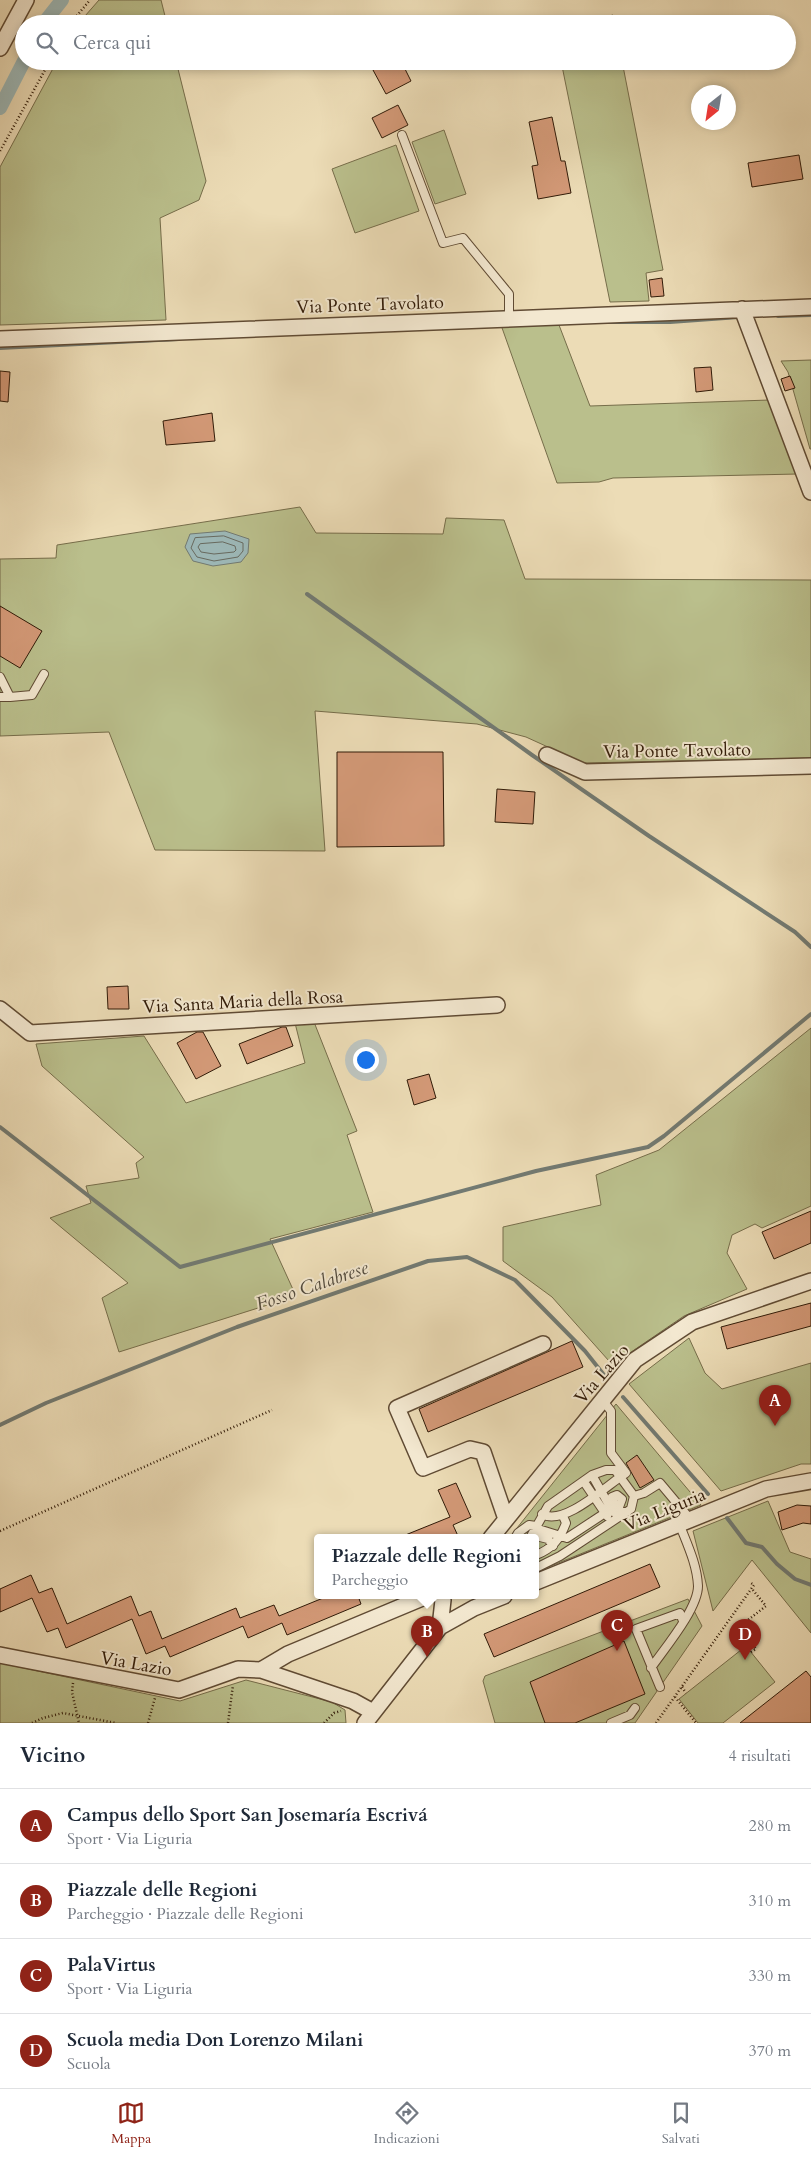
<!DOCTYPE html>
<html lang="it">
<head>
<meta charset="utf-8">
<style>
	body { margin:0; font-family:Cardo,serif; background:#f6f6f7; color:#1f2937 }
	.compass { position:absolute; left:691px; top:85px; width:45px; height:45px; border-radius:50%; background:#fff; box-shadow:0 2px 8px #0003; rotate:210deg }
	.you { position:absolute; left:365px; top:1059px; width:18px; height:18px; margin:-12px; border:4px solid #fff; border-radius:50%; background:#1a73e8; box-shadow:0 0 0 8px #1a73e833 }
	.badge { display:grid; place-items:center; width:32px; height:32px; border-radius:50%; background:#8f2418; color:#fff; font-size:16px; font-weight:700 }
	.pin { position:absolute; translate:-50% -41px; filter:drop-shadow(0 1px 2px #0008) }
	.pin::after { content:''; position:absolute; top:26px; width:18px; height:15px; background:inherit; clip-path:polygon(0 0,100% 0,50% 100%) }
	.popup { position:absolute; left:314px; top:1534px; width:225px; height:65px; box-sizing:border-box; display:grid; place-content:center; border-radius:5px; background:#fff; filter:drop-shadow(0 1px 4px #0005); font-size:16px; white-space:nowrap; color:#747a83 }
	.popup b { font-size:19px; color:#1f2937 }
	.popup::after { content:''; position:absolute; left:50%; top:100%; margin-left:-10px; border:10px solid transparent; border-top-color:#fff }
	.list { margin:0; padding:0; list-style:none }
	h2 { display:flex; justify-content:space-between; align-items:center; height:65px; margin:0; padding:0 20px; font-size:21px }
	h2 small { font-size:16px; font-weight:400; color:#747a83 }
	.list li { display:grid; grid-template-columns:32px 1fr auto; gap:15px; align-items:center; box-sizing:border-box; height:75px; padding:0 20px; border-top:1px solid #e0e1e3 }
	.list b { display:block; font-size:19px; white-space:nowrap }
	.list p { margin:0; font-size:16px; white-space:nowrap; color:#747a83 }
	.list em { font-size:16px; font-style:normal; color:#747a83 }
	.icon { flex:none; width:28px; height:28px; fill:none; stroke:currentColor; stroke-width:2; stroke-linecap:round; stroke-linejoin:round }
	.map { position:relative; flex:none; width:811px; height:1723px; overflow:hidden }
	.search { position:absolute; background:#fff; box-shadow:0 2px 8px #0003; left:15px; right:15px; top:15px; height:55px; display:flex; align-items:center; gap:12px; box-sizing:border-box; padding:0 18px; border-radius:28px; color:#747a83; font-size:19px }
	.sheet { height:365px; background:#fff }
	nav { display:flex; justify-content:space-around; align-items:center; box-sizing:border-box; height:70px; border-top:1px solid #e0e1e3; background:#fff; font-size:14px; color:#747a83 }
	nav a { display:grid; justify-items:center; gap:2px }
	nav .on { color:#8f2418 }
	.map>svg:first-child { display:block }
	.green { fill:#babf8c; stroke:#766d4a }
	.water { fill:#9db9b9; stroke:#727a72 }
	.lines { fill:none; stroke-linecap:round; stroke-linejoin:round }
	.shore { stroke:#676a60; stroke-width:1 }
	.stream { stroke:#727a72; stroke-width:4 }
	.canal { stroke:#9db9b9; stroke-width:14 }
	.building { fill:#d39977; stroke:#311b08 }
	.service-casing { stroke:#604b34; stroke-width:10 }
	.minor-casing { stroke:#604b34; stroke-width:18 }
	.path { stroke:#311b08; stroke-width:2.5; stroke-dasharray:1 2.5; stroke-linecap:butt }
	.service { stroke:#f3e8d0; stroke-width:8 }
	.minor { stroke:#f3e8d0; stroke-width:15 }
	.labels { text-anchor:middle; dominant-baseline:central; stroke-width:4; stroke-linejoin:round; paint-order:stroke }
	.street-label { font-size:18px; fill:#311b08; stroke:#f3e8d0 }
	.water-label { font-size:19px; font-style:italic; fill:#514a3d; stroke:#f3e8d0 }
</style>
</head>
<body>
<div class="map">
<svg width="811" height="1723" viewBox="0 0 811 1723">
	<rect width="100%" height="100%" fill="#ecdcb6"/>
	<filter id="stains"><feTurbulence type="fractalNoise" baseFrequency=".004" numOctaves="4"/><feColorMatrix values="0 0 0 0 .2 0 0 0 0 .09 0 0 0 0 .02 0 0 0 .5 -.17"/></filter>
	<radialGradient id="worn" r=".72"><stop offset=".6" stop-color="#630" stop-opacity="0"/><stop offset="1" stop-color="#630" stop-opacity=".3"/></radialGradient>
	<path class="green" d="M99 0H161L167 24H78Z
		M613 15 615 24H576Z
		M57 61H176L206 181 199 200 160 218 166 320 0 325V167Z
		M561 61H622L663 270 646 273 649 301 610 302Z
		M444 130 466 194 435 204 412 142Z
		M396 145 419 211 355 233 332 169Z
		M501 325H559L590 406 770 400 798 474 613 478 599 482 557 483Z
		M811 360V449H810L788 372 781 361Z
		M300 507 316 533 443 534 446 518 504 520 525 579 811 580V758L583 763 526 737 477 724 315 711 325 851 155 850 109 732 0 736V559L56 558 57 545Z
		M314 1022 357 1131 347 1135 373 1212 270 1239 296 1296 119 1352 102 1298 128 1283 50 1218 91 1203 86 1186 139 1178 136 1163 144 1157 42 1066 36 1044 144 1036 186 1103 305 1063 295 1023Z
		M811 1028V1206L762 1228 755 1224 732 1235 727 1253 747 1289 684 1316 618 1361H609L552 1297 503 1261V1227L601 1205 596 1175 659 1150Z
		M689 1338 705 1373 722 1389 811 1363V1464H801L721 1491 629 1384Z
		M616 1404 701 1505 536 1572V1538H509Z
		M768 1501 790 1552 811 1559V1633L752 1560 713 1611 693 1531Z
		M688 1599 702 1626 635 1723H495L483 1681 485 1676Z
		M746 1646 775 1682 723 1723H698L679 1699Z
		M0 1663 180 1701 246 1680 332 1702 345 1710 346 1723H0Z"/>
	<path class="water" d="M225 531 249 539 248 553 241 562 213 566 193 561 185 547 190 534Z"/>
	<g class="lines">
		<path class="shore" d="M224 536 243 543V551L238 557 214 561 197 557 191 548 195 538Z
			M223 542 235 546 236 550 234 552 214 554 201 552 198 547 200 544Z"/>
		<path class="stream" d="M778 316 811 315
			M607 322H670L739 317
			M0 348 178 339
			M307 594 532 755 649 836 795 932 811 947
			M0 1127 180 1267 536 1171 648 1147 664 1136 811 1014
			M623 1397 708 1494
			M0 1425 46 1403 237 1327 428 1261 467 1257 515 1280 585 1351 604 1375
			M727 1518 746 1543 762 1547 777 1564 795 1579 811 1585"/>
		<path class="canal" d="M43 24 62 0
			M0 108 24 61"/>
	</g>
	<path class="building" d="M389 61H401L411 81 386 94 373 70Z
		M398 105 408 125 382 138 372 118Z
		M552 117 561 161H565L571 193 538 199 532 166 538 165 529 122Z
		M799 155 803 179 752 187 748 163Z
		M662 278 664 296 651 297 649 280Z
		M711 367 713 390 696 392 694 368Z
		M0 371 10 372 8 402 0 401Z
		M790 376 795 388 785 391 781 379Z
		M212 413 215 441 166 445 163 421Z
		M0 606 42 631 20 668 0 656Z
		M337 752H443L444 846 337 847Z
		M497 789 535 792 533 824 495 822Z
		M128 986 129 1009H108L107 987Z
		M282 1027H286L293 1046 247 1064 239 1044Z
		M197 1032H203L221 1066 196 1079 177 1043Z
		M429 1074 436 1098 414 1105 407 1080Z
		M811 1211V1243L774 1259 762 1232Z
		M811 1303V1326L727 1349 721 1327Z
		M572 1341 583 1367 428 1432 419 1409Z
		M637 1455 654 1480 640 1488 626 1463Z
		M456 1483 471 1517 453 1525 458 1536 451 1538H398L450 1517 438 1490Z
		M797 1505 811 1506V1524L803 1523 782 1530 778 1512Z
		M650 1564 660 1587 494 1657 484 1634Z
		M31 1575 39 1593 52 1588 67 1624 131 1596 139 1616 151 1611 162 1639 236 1608 240 1618 274 1605 279 1616 328 1596H358L361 1604 287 1635 282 1623 248 1638 243 1626 170 1657 165 1646 146 1654 132 1619 66 1648 58 1628 47 1632 32 1598 0 1612V1589Z
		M624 1641 645 1694 575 1723H545L530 1682Z
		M806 1671 811 1677V1723H740Z"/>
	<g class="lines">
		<g class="service-casing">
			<path id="service" d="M402 135 443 243 463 238 509 294V318
				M0 677 10 697 32 695 44 674
				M0 697H10
				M592 1475 613 1512H627
				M584 1482 607 1516
				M634 1496 644 1493 660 1483 691 1520
				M611 1510 619 1507 622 1499 617 1495 612 1497 615 1509
				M542 1514C564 1527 607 1485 626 1473L611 1453V1411L603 1401
				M535 1528 567 1538 605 1513
				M532 1535 548 1539 553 1546
				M515 1538 518 1533 529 1525 536 1526
				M530 1538 548 1506 592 1475 606 1470H615L634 1496 631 1509 560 1556 536 1568
				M536 1555C552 1549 560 1539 566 1523L563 1516
				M651 1668C664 1649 698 1609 698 1586 697 1564 687 1544 679 1523
				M660 1687 636 1629 680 1613 683 1621
				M611 1723 630 1715 635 1708"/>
		</g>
		<g class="minor-casing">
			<path id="minor" d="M0 48 26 0
				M742 309 811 492
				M0 339 811 307
				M547 755 585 772 811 766
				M0 1009 30 1033 497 1005
				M506 1519 483 1452 470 1449 423 1468 397 1408 543 1344
				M491 1538 635 1360 692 1322 811 1281
				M536 1582 766 1489 811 1481
				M441 1596 443 1600 440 1627 474 1608 504 1596
				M0 1655 179 1690 238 1669 261 1670 288 1654 427 1596
				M261 1670 353 1701 373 1712
				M365 1723 440 1627"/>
		</g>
		<path class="path" d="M70 24 90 0
			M0 151 50 61
			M0 1531 272 1410
			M751 1652 756 1649 739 1627 766 1606 752 1589
			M73 1683 72 1692 79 1723
			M682 1687 686 1693
			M675 1697 696 1723
			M32 1723 43 1718 63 1713 116 1723
			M148 1723 155 1698
			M228 1723 233 1685
			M324 1723 334 1713 341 1711
			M656 1723 754 1585 751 1583"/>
		<use href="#service" class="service"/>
		<use href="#minor" class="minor"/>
	</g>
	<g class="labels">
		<g class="street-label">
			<text transform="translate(370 305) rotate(-2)">Via Ponte Tavolato</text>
			<text transform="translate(677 751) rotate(-1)">Via Ponte Tavolato</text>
			<text transform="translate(243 1002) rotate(-3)">Via Santa Maria della Rosa</text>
			<text transform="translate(602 1374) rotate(-49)">Via Lazio</text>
			<text transform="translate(665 1510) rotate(-22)">Via Liguria</text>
			<text transform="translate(136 1664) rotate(10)">Via Lazio</text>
		</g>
		<g class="water-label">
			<text transform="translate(312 1286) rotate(-19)">Fosso Calabrese</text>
		</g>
	</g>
	<rect width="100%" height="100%" filter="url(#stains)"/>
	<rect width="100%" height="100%" fill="url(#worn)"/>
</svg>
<svg class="compass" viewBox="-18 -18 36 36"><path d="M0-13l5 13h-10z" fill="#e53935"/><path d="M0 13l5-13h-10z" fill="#747a83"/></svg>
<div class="you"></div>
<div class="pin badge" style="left:775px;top:1426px">A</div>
<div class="pin badge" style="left:427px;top:1657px">B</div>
<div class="popup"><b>Piazzale delle Regioni</b>Parcheggio</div>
<div class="pin badge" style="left:617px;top:1651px">C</div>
<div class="pin badge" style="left:745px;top:1660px">D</div>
<div class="search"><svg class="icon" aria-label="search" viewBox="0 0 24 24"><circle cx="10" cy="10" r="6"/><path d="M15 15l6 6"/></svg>Cerca qui</div>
</div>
<section class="sheet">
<h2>Vicino<small>4 risultati</small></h2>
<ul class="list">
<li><span class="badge">A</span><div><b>Campus dello Sport San Josemaría Escrivá</b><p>Sport · Via Liguria</p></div><em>280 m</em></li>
<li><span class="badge">B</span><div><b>Piazzale delle Regioni</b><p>Parcheggio · Piazzale delle Regioni</p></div><em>310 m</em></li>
<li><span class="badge">C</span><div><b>PalaVirtus</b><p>Sport · Via Liguria</p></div><em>330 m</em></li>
<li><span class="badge">D</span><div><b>Scuola media Don Lorenzo Milani</b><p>Scuola</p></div><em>370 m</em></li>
</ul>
</section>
<nav>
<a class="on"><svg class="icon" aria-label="map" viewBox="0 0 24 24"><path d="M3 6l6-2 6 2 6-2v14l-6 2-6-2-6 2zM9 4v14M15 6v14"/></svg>Mappa</a>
<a><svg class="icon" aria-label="directions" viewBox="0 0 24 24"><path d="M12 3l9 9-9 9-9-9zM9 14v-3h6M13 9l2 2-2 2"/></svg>Indicazioni</a>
<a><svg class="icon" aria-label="saved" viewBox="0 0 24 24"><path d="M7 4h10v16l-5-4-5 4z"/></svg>Salvati</a>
</nav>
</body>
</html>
